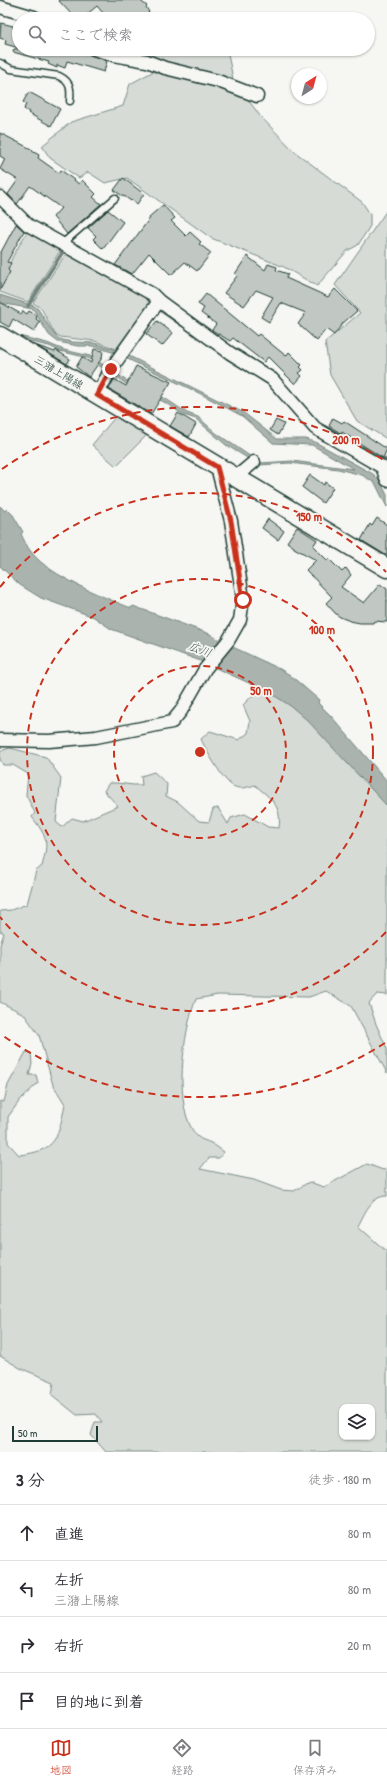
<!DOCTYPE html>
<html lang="ja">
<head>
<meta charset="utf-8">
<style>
	body { margin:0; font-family:"Patrick Hand","Klee One",sans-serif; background:#f7f7f7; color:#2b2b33 }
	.controls { position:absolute; right:12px; bottom:12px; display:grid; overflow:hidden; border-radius:8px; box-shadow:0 1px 3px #0004 }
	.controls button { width:36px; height:36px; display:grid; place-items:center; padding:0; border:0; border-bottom:1px solid #e1e1e2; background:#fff; color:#2b2b33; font:20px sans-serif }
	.compass { position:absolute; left:291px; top:68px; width:36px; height:36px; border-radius:50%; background:#fff; box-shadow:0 1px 3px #0004; rotate:36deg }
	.scale { position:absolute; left:12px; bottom:10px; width:86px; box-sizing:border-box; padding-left:4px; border:2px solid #1f3d34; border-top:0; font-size:11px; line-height:14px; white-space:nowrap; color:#1f3d34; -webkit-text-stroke:3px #f6f6f2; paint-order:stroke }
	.stop { position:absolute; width:12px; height:12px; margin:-9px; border:3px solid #c8321e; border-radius:50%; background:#fff }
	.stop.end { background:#c8321e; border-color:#fff; box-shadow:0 1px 4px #0008 }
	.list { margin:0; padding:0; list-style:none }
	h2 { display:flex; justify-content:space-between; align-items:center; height:52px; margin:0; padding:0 16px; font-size:17px }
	h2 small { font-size:13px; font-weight:400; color:#7c7c81 }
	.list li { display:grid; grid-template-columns:26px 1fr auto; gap:12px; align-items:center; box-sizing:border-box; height:56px; padding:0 16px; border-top:1px solid #e1e1e2 }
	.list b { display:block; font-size:15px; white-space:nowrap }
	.list p { margin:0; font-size:13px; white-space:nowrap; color:#7c7c81 }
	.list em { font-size:13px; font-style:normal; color:#7c7c81 }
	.icon { flex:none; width:22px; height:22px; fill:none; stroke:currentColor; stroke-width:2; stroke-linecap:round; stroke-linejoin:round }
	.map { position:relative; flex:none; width:387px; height:1452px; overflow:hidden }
	.search { position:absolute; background:#fff; box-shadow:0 1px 3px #0004; left:12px; right:12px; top:12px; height:44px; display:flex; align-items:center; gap:10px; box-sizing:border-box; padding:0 14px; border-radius:22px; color:#7c7c81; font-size:15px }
	.sheet { height:276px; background:#fff }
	nav { display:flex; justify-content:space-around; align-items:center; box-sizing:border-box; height:56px; border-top:1px solid #e1e1e2; background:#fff; font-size:11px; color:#7c7c81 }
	nav a { display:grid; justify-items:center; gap:2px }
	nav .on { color:#c8321e }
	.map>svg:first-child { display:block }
	.green { fill:#d6dbd6; stroke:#7a8c85; fill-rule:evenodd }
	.water { fill:#aab3ae; stroke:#72847d }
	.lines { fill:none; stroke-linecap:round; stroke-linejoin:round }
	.stream { stroke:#72847d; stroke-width:3.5 }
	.building { fill:#c1c8c3; stroke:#1f3d34 }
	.service-casing { stroke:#1f3d34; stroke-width:9 }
	.minor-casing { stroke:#1f3d34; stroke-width:15 }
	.primary-casing { stroke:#1f3d34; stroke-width:21 }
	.service { stroke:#f6f6f2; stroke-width:6 }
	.minor { stroke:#f6f6f2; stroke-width:12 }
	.primary { stroke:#f6f6f2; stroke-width:18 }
	.route { stroke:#c8321e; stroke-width:5 }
	.ring { fill:none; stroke:#c8321e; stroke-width:2; stroke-dasharray:7 5 }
	.labels { text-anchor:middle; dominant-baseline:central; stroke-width:3.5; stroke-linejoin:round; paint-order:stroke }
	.street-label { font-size:11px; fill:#1f3d34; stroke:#f6f6f2 }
	.water-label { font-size:12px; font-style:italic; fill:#425a52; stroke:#f6f6f2 }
	.centre { fill:#c8321e; stroke:#f6f6f2; stroke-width:2 }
	.ring-label { font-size:12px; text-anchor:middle; font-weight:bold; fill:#c8321e; stroke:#f6f6f2; stroke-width:3.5; stroke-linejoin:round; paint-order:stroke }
</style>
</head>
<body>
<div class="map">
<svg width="387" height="1452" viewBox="0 0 387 1452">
	<rect width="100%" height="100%" fill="#f6f6f2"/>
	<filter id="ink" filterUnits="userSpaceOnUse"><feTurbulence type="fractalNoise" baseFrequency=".025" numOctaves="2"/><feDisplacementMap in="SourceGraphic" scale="8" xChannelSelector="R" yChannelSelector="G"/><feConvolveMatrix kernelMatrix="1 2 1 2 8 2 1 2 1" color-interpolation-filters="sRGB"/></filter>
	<g filter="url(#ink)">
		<path class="green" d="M150 49H227L233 79 260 116 295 152 362 202 370 214V226L358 245 347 251 317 286 284 267 211 238 127 178 105 183 88 172 79 178 50 158 42 146 71 122 123 106 130 84 154 71Z
			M387 210V439L357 421 330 375 325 342 360 313 335 285Z
			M28 230 61 249 28 302 0 292V288L12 258Z
			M67 252 148 299V305L116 349 95 341 60 337 55 334 41 308 33 303Z
			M116 416 147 435 116 466 92 445Z
			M270 686 360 765 387 800V995L377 994 369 1003 376 1024 387 1049V1073L351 1006 326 991 309 997 218 995 196 999C183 1031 172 1109 197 1136 201 1140 207 1141 211 1143 216 1146 220 1149 224 1152L219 1158H209L200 1169 254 1180 281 1190 294 1191 309 1182 324 1187 367 1164 383 1170 387 1169V1196C371 1196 365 1213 358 1226L387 1252V1452H106L91 1435 95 1422H102L96 1414 77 1415 52 1395 54 1382 20 1368 0 1356V1101L4 1102 8 1085 26 1052 31 1053 32 1064 29 1075H36L38 1083 20 1100 8 1117V1143L19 1155C57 1151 58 1138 65 1104L53 1085 39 1035 24 1014 0 1002V945L4 933 0 931V911L11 910 27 904 36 871 42 866C49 841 47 837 32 817L35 813 26 795 28 774 13 765H3L0 759V751L10 748 46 757 61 778 56 822 62 827 72 818 83 821 118 806 104 791 109 783C120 782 130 786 142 785L141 776 154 772 167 784 166 796 178 802 199 821 209 822 213 809 218 808 228 824 231 818 245 814 268 827 279 828C282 805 271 799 255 785 248 787 240 790 233 786 223 781 206 750 201 739L210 731 239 740 248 733 250 721 243 705 254 694ZM342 1407H372V1437H342Z"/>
		<path class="water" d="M0 295 34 306 38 309 54 334 59 339 72 342 94 343 117 350 244 413 277 439H306L315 442 373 474 380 481 387 495V507L375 483 362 475 338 469 290 463 259 465 226 445 196 419 184 415 164 402 128 385 88 358 60 351 49 346 10 337 11 334 47 343 64 350 90 356 130 383 166 399 187 413 198 417 216 433 260 463 292 461 354 469 312 445 273 443 242 416 199 393 115 353 93 346H78L58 342 49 335 33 309 0 303Z
			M0 506 5 511 7 509 13 515 23 532 21 534C24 540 27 547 32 553 50 576 103 597 131 608L133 606 210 634 222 642 280 669 290 675 319 700 318 703 331 716 387 781V806L308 721 292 707 269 692 198 660 111 629 94 617 41 598 20 585 0 566Z"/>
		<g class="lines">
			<path class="stream" d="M28 306 64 250
				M163 312 182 325
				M292 392 300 403
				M325 427 340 435
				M362 447 377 457 387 460"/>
		</g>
		<path class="building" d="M58 0H139L147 6 146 7 149 12 143 19H108L97 6 81 19H76Z
			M1 23 13 26V28L19 30V48L5 44 6 40 0 38Z
			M14 49H75L107 61 104 72 67 61 65 68 57 65V68L48 64 49 62 13 52Z
			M29 92 60 109 51 126 28 113 29 112 24 109 26 104 23 102Z
			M0 133 33 150 32 151 39 155 38 158 59 173 61 170 79 184 82 180 96 194 93 197 101 204 67 234 53 217 61 208 30 186 17 204 8 194 18 180 0 169 5 159 0 156Z
			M123 178 144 194 137 204 132 200 131 201 124 196V197L114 190Z
			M163 205 175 218 171 221 186 236 190 232 201 242 199 244 211 253 197 271 185 262 171 275 149 253 132 274 115 265 150 218 149 217Z
			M108 210 123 222 103 249 93 239 96 236 88 228Z
			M16 224 24 231 7 262 11 263 8 270 10 272 0 290V254Z
			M247 256 265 270 268 264 277 267 276 270 288 274 286 278 328 297 335 289 357 311 343 323 334 335 326 329 317 341 298 324 306 313 281 303 269 322 261 317 273 297 256 290 244 306 224 293 237 276 235 274Z
			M206 294 257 336 259 334 286 356 289 352 302 365 300 367 303 370 299 373 302 376 295 384 268 357 264 362 233 338 230 341 212 330 216 324 201 313 204 308 198 304Z
			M0 302 21 314 23 311 27 314 29 311 37 316 36 319 40 322 34 332 13 319 9 327 0 322Z
			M157 321 173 333 162 346 146 334Z
			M35 345 55 352 56 350 70 359 67 364Z
			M94 349 103 351 102 358 89 377 76 367 82 357 91 363Z
			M136 366 171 382 151 414 109 389 114 379 126 386Z
			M178 413 196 424 189 437 170 426Z
			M333 418 342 423 344 421 387 449 383 458 342 432V434L329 426Z
			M276 420 284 424 278 435 270 430Z
			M310 475 324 485 325 482 333 488 323 503 302 487Z
			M377 518 387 525V556L361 540 370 524 372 526Z
			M268 519 284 531 278 540 262 528Z
			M297 527 317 540 313 546 327 560 329 559 342 572 346 568 351 575 341 587 364 603 380 584 387 589V622L374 621 373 623H360L350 621 340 617 335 613 326 603 332 597 306 570 316 560 294 548V547L287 542Z"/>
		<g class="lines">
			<g class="service-casing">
				<path id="service" d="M0 63 11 69 59 76C71 82 71 89 70 101
					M62 244 115 198"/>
			</g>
			<g class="minor-casing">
				<path id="minor" d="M0 7 34 17 37 19
					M94 49 114 55 147 61 165 68 218 81 257 96
					M0 197 28 225 152 294 159 301 230 353 272 379 315 428 382 467 387 480
					M97 395 111 369 159 301
					M235 478 254 462
					M0 740 49 741 96 737 172 722 181 711 205 669 228 641 240 620 243 599 231 521 217 467"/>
			</g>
			<g class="primary-casing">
				<path id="primary" d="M0 336 387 568"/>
			</g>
			<use href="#service" class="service"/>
			<use href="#minor" class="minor"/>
			<use href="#primary" class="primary"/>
		</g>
	</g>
	<g class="lines" filter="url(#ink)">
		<path class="route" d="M111 369 97 395 217 467 231 521 243 600"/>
	</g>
	<g class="ring">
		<circle cx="200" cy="752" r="86"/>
		<circle cx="200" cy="752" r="173"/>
		<path d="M386 932A259 259 0 0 1 0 917M0 587A259 259 0 0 1 386 572"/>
		<path d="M385 1043A345 345 0 0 1 2 1035M2 469A345 345 0 0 1 385 461"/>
	</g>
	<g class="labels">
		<g class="street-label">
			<text transform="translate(59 372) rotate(31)">三潴上陽線</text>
		</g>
		<g class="water-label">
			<text transform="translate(200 649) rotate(21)">広川</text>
		</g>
	</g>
	<circle cx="200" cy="752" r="6" class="centre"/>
	<g class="ring-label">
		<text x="346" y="444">200 m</text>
		<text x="309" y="521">150 m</text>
		<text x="322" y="634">100 m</text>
		<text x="261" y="695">50 m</text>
	</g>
</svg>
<div class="controls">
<button><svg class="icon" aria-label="layers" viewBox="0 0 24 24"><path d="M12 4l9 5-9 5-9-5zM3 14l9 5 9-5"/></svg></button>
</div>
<svg class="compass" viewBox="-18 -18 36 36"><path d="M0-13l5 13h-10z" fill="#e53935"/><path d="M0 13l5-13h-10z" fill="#7c7c81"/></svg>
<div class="scale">50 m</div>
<div class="stop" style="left:243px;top:600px"></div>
<div class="stop end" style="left:111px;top:369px"></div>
<div class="search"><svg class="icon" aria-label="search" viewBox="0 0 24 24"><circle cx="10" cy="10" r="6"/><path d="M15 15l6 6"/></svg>ここで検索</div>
</div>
<section class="sheet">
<h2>3 分<small>徒歩 · 180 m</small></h2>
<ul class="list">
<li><svg class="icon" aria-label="ahead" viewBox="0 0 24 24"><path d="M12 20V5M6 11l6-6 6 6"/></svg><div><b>直進</b></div><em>80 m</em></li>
<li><svg class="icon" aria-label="left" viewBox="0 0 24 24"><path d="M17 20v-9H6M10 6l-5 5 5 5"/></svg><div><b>左折</b><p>三潴上陽線</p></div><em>80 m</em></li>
<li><svg class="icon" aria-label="right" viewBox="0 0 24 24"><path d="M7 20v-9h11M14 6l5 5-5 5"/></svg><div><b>右折</b></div><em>20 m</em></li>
<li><svg class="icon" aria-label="arrive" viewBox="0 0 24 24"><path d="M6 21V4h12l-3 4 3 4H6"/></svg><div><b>目的地に到着</b></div></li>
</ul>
</section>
<nav>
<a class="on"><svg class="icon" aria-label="map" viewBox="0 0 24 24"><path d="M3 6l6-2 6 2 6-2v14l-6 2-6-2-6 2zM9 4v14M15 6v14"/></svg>地図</a>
<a><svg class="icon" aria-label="directions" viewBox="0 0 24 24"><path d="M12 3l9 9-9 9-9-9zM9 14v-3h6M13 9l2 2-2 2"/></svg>経路</a>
<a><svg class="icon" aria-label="saved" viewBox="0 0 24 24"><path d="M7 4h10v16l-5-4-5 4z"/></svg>保存済み</a>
</nav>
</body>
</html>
